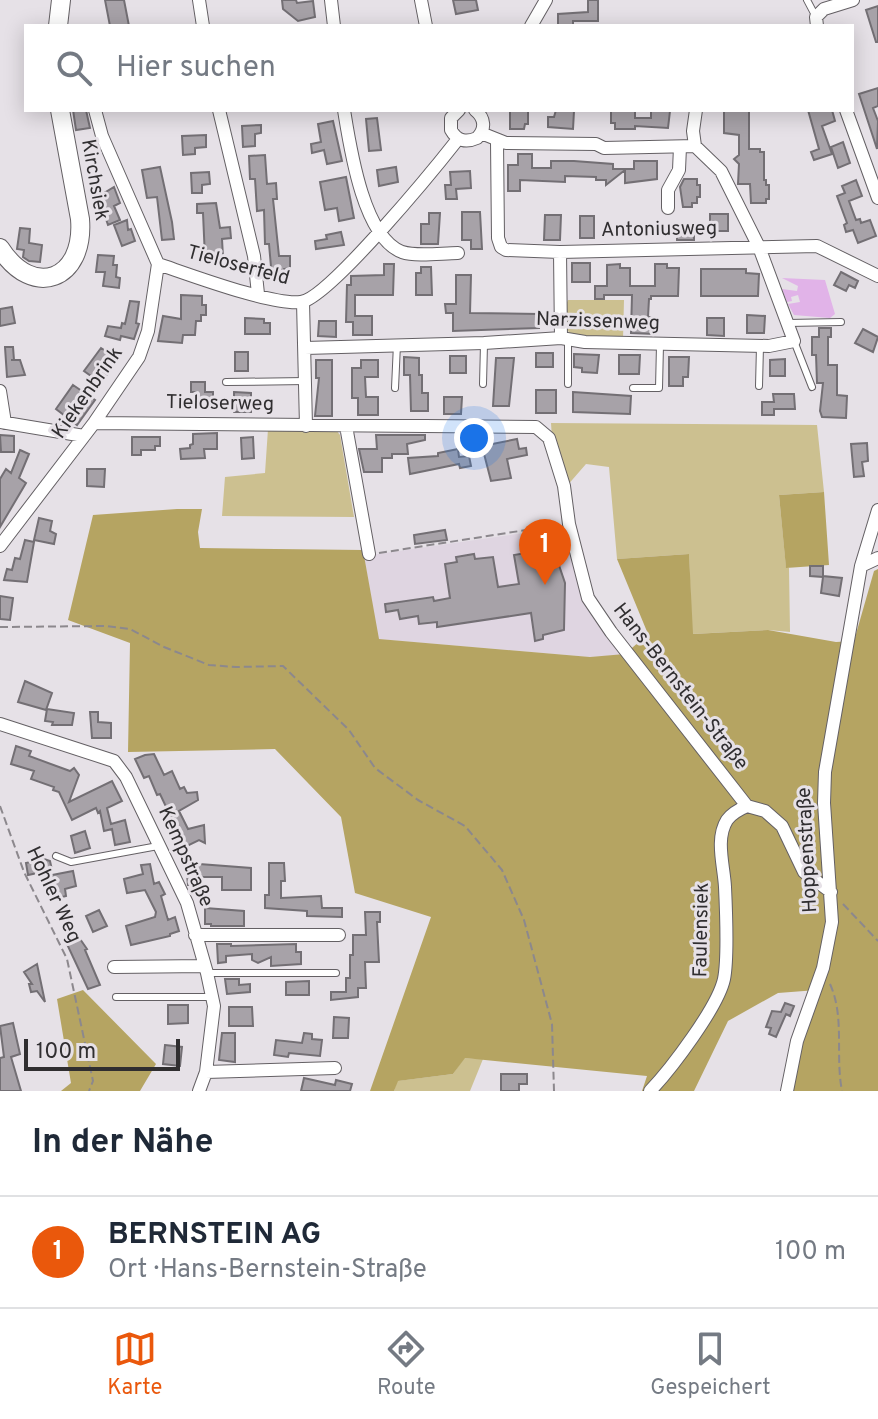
<!DOCTYPE html>
<html lang="de">
<head>
<meta charset="utf-8">
<style>
	body { margin:0; font-family:Overpass,sans-serif; background:#f6f6f7; color:#1f2937 }
	.scale { position:absolute; left:24px; bottom:20px; width:156px; box-sizing:border-box; padding-left:8px; border:4px solid #302e30; border-top:0; font-size:22px; line-height:28px; white-space:nowrap; color:#302e30; -webkit-text-stroke:6px #e6e1e7; paint-order:stroke }
	.you { position:absolute; left:474px; top:438px; width:28px; height:28px; margin:-20px; border:6px solid #fff; border-radius:50%; background:#1a73e8; box-shadow:0 0 0 12px #1a73e833 }
	.badge { display:grid; place-items:center; width:52px; height:52px; border-radius:50%; background:#ea580c; color:#fff; font-size:26px; font-weight:700 }
	.pin { position:absolute; translate:-50% -66px; filter:drop-shadow(0 2px 4px #0008) }
	.pin::after { content:''; position:absolute; top:42px; width:28px; height:24px; background:inherit; clip-path:polygon(0 0,100% 0,50% 100%) }
	.list { margin:0; padding:0; list-style:none }
	h2 { display:flex; justify-content:space-between; align-items:center; height:104px; margin:0; padding:0 32px; font-size:34px }
	h2 small { font-size:26px; font-weight:400; color:#747a83 }
	.list li { display:grid; grid-template-columns:52px 1fr auto; gap:24px; align-items:center; box-sizing:border-box; height:112px; padding:0 32px; border-top:2px solid #e0e1e3 }
	.list b { display:block; font-size:30px; white-space:nowrap }
	.list p { margin:0; font-size:26px; white-space:nowrap; color:#747a83 }
	.list em { font-size:26px; font-style:normal; color:#747a83 }
	.icon { flex:none; width:44px; height:44px; fill:none; stroke:currentColor; stroke-width:2; stroke-linecap:round; stroke-linejoin:round }
	.map { position:relative; flex:none; width:878px; height:1091px; overflow:hidden }
	.search { position:absolute; background:#fff; box-shadow:0 4px 20px #0003; left:24px; right:24px; top:24px; height:88px; display:flex; align-items:center; gap:20px; box-sizing:border-box; padding:0 28px; border-radius:0px; color:#747a83; font-size:30px }
	.sheet { height:216px; background:#fff }
	nav { display:flex; justify-content:space-around; align-items:center; box-sizing:border-box; height:112px; border-top:2px solid #e0e1e3; background:#fff; font-size:22px; color:#747a83 }
	nav a { display:grid; justify-items:center; gap:4px }
	nav .on { color:#ea580c }
	.map>svg:first-child { display:block }
	.built { fill:#dfd5e1 }
	.green { fill:#ccc090 }
	.forest { fill:#b5a462 }
	.water { fill:#e1b3e8 }
	.building { fill:#a7a2a8; stroke:#736f74; stroke-width:2 }
	.lines { fill:none; stroke-linecap:round; stroke-linejoin:round }
	.service-casing { stroke:#646064; stroke-width:8 }
	.minor-casing { stroke:#646064; stroke-width:14 }
	.secondary-casing { stroke:#646064; stroke-width:20 }
	.path { stroke:#8c888d; stroke-width:2; stroke-dasharray:8 4; stroke-linecap:butt }
	.service { stroke:#fff; stroke-width:6 }
	.minor { stroke:#fff; stroke-width:12 }
	.secondary { stroke:#fff; stroke-width:18 }
	.labels { text-anchor:middle; dominant-baseline:central; stroke-width:6; stroke-linejoin:round; paint-order:stroke }
	.street-label { font-size:20px; fill:#302e30; stroke:#e6e1e7 }
</style>
</head>
<body>
<div class="map">
<svg width="878" height="1091" viewBox="0 0 878 1091">
	<rect width="100%" height="100%" fill="#e6e1e7"/>
	<path class="built" d="M566 527 576 573 621 655 590 657 378 639 364 556Z"/>
	<path class="green" d="M568 300H624L623 340 573 336 566 329 565 307Z
		M551 423 817 425 824 492 779 495 786 567 789 568 790 632 768 630 692 634 689 554 617 559 609 467 586 464 566 487 552 438Z
		M268 429 336 430 340 435 354 517 222 516 225 477 265 473Z
		M464 1058 483 1059 470 1091H394L397 1081 453 1074Z"/>
	<path class="forest" d="M824 492 829 565 786 568 779 495Z
		M177 509H202L198 532 200 548 363 550 379 639 590 657 625 654 648 634 617 559 689 554 693 634 768 630 836 642 854 641 874 571 878 569V1091H790L817 990 778 993 728 1021 694 1091H642L647 1076 465 1058 453 1074 398 1081 394 1091H370L431 917 355 893 341 817 275 749 128 752 130 643 68 620 93 515Z
		M83 990 156 1064 140 1091H61L71 1083 57 999Z"/>
	<path class="water" d="M782 278 825 280 835 314 830 318 794 315 788 304 800 302 798 295 791 297 792 301 787 302 782 289 797 291 798 286Z"/>
	<path class="building" d="M105 0H124L129 26H110Z
		M282 0H296L297 3 313 1 315 17 298 21 283 9Z
		M453 0H476L478 10 456 14Z
		M588 0H598V21H573V26H558V14L588 12Z
		M878 6V42H876L866 10Z
		M878 88V106L873 108 878 121 877 149 859 94Z
		M73 110H86L90 128 76 130Z
		M510 110H528V124H525L524 129H510Z
		M556 110 574 111 573 129 548 127V117H554Z
		M635 110V118H651V111L653 110 670 111 668 128 635 126V129H615V123H611V111Z
		M724 110H749V149H760V152H764V180H766V185H769V199H766V203H751L750 184H738L739 164 734 159 739 155V135L724 133Z
		M808 110H832L835 121 822 126 832 154 814 160 811 152 819 149Z
		M377 118 381 150 369 151 366 119Z
		M333 121 342 161 327 164 324 150 312 153 311 144 321 142 318 124Z
		M261 125V133L255 134V146L243 147 242 126Z
		M206 135V147L195 148V154L183 155 182 136Z
		M843 142 850 163 838 168 831 147Z
		M518 154H532V168H551V161H574L613 164V169H634V161H657V179L625 183V170L606 185V180H596V177L565 176V182L520 180V191H508V165H518Z
		M265 155 267 184 276 183 277 199H273L279 256H290V268L284 269V277L272 278 269 244H265L264 210 257 211 255 179H250L249 156Z
		M160 167 172 222 174 239 162 240 157 197 147 198 142 170Z
		M396 167 398 182 379 186 377 170Z
		M470 171 471 188 456 189 457 199H446L445 185H451L450 172Z
		M209 172 210 184 202 185V193H192L191 173Z
		M346 177 354 218 339 221 337 208 325 210 320 182Z
		M684 179H697V185H700V197H697V203H692V207H683L680 187Z
		M856 180 862 196 849 201 856 220 860 219 861 223 870 220 876 236 858 243 853 230 846 232 844 225 847 223 837 196 845 193 842 186Z
		M114 187 120 203 114 206 120 220 108 225 103 210 107 209 101 195Z
		M216 203 220 228 230 227 231 238 222 239 223 257 205 258 203 213H197V204Z
		M462 212H480L482 249H471V240H462Z
		M429 213H440L438 244H421V224H429Z
		M710 214H728V231H710Z
		M545 215H561L560 240H544Z
		M580 216H594V238H580Z
		M127 220 128 230 131 229 135 241 122 246 114 225Z
		M694 224V240H677V225Z
		M20 228 30 229 29 243 42 245 40 262 29 261 23 257 24 250 17 249Z
		M341 232 344 245 316 249 315 241 327 239 326 235Z
		M98 255 114 256 113 265H117L116 277 120 278 119 288 103 286 105 272H96Z
		M572 263H590V282H572Z
		M384 264H394L393 295H355V316H372V335H353V322H346L347 285H351V276L384 275Z
		M620 264V268H630V286H655V264H667V268H679L678 296H651V299H649L648 317H655L654 334 631 333 632 295H604V299H595V286H607V265Z
		M421 267H431L432 295H416V273H421Z
		M701 269H746V273L759 274 758 296H701Z
		M841 272 858 281 855 288 849 285 846 291 834 285Z
		M456 275H471L470 313 539 314V328L453 331V313H446L445 304H456Z
		M181 295 202 296V305H206V315H201V321H196L195 335H183L182 343 158 341 163 316 181 319Z
		M130 301 139 302 136 323 139 324 134 339 121 336 120 340 105 336 108 326 121 328 122 323 125 324Z
		M12 307 15 323 0 326V309Z
		M747 315 765 316 764 333H747Z
		M245 318 264 319V323H270V334H245Z
		M707 318H724V336L707 335Z
		M319 321H336V337L318 336Z
		M819 328H831V337H828V365H837V395L847 396 846 418 822 417 820 411 823 383H817L816 355H812V337H819Z
		M863 329 878 337 873 352 855 343Z
		M5 347H13L14 360H11H20L25 375 7 377Z
		M101 348 118 359 101 383 84 371Z
		M235 352H248V371H235Z
		M536 353H553V367H536Z
		M574 354 599 355 597 373 582 372V368L574 367Z
		M619 355H640L639 374H619Z
		M450 356H466V373H450Z
		M404 357 419 358V375H422V393H428V411H411L410 375H404Z
		M669 357H689L688 377H683V386H669Z
		M496 358H514L509 406H493Z
		M785 359V376H770V360Z
		M316 360H332V416H315L319 378H316Z
		M361 360H378V377H365L366 397H378V415H358V398H352V368H361Z
		M191 382H205V392H213V407H197V392H191Z
		M73 385 95 400 77 425 56 409Z
		M536 390H556V413H536Z
		M234 392 251 393V412H234Z
		M573 392 631 396 630 414 573 412Z
		M773 394H794L795 409H774V415H762V402H774Z
		M444 397H462L461 414H444Z
		M217 433V449H204L205 458 181 459 180 449 190 448V445L193 444V434Z
		M0 435 14 436V452H1Z
		M376 435H425V440L407 444 408 454H392V458H382V472H364L359 449H377Z
		M132 437H160V446H155V450H141V455H132Z
		M253 437 254 458 242 459 241 438Z
		M517 439 519 449 526 448 527 455 507 459 511 478 491 481 482 446Z
		M867 443 868 461 862 462 864 476 854 477 851 444Z
		M458 449 459 457 469 456 471 466 460 468 459 464 410 474 408 458 438 456V453Z
		M20 450 29 454 19 478 26 483 0 527V479L6 469 11 473Z
		M87 469H105L104 487 87 486Z
		M39 518 52 521 50 531 56 534 54 544 34 540Z
		M445 530 447 540 415 544 414 535Z
		M548 533 565 583 564 630 543 635V639L535 641 531 613 437 627V622L419 624 418 616 400 619 398 610 386 612 385 604 433 597 434 601 450 598 445 564 457 562 456 557 474 554 475 559 493 557 498 587 519 584 514 555 532 552 529 536Z
		M25 540 34 542 27 582 4 580 7 569 12 570 15 558 20 559Z
		M810 566H823V576L842 578 839 596 821 593 823 577 810 576Z
		M0 596 13 598 10 620 0 619Z
		M25 681 52 693 46 710 18 702Z
		M47 709 74 713 72 725H52L53 722 45 721Z
		M90 712H98V722L111 723V738H92Z
		M16 746 31 751 29 756 70 771 74 768 79 775 69 802 112 781 122 801 107 808 111 824 125 820 130 842 115 845 112 829 104 831 100 811 98 813 96 808 72 820 59 792 53 790 54 787 31 779 34 771 11 764Z
		M154 754 164 775 172 771 180 789 184 787 187 793 197 792 198 800 179 811 188 829 204 825 205 843 199 840 185 847 160 794 157 795 149 776 144 778 135 759 145 755Z
		M85 831 90 848 75 853 71 836Z
		M44 859 50 861 52 870 28 875 26 863Z
		M186 863 251 868V890H222V877H201V885H188Z
		M269 863H284L285 881H281V898L321 896 322 908H342V917L307 916V911L265 908V895H269Z
		M150 864 154 884 159 882 165 894 161 896 168 920 175 917 179 931 170 934V936L131 945 126 926 155 917 156 912 145 890 127 893 124 879 143 874 141 865Z
		M73 871 76 886 65 889 66 896 58 898 52 875Z
		M205 908 244 911V926H211V924H205Z
		M99 910 107 926 93 932 86 916Z
		M365 912H380V922H377L379 962H365L366 988H358V997L331 1000V992H346V978H350V955H353V935H366Z
		M78 936 87 949 85 950 100 985 88 989 66 942Z
		M217 944H231V946L296 944V952H301V964L271 966V957L258 963 252 960V954L226 956V962L218 963Z
		M37 964 45 1002 37 991 31 992 29 984H32L24 972Z
		M225 979H239V985L250 984V992L227 994Z
		M309 981V995H286V982Z
		M785 1003 794 1006 790 1016 786 1014 776 1037 769 1034 771 1028 766 1027 772 1011 781 1012Z
		M168 1005H188V1023L168 1024Z
		M229 1007H252L253 1026H229Z
		M334 1017 349 1018 348 1038H333Z
		M13 1023 20 1054 11 1057 21 1091H0V1058L4 1057 0 1026Z
		M222 1033H235V1062L219 1060Z
		M304 1033 312 1034V1039L322 1040 320 1056 289 1053 288 1057 274 1055 276 1040 302 1043Z
		M165 1045 182 1047 180 1066 163 1064Z
		M501 1074H527V1084H519V1091H501Z
		M304 1078 335 1085 336 1080 352 1084 350 1091H301Z"/>
	<g class="lines">
		<g class="service-casing">
			<path id="service" d="M807 0 816 17
				M788 323 841 322
				M568 340V384
				M794 341 812 387
				M226 382 306 381
				M483 384 484 344
				M759 386 760 346
				M395 388 397 344
				M633 388H659L660 345
				M56 856 71 862 158 846
				M207 973H336
				M116 997H212"/>
		</g>
		<g class="minor-casing">
			<path id="minor" d="M199 0 203 26
				M331 0 334 26
				M421 0 426 26
				M531 26 546 0
				M817 26 816 17 824 9 853 0
				M219 110 254 256 258 294
				M344 110C350 147 363 237 402 252 417 257 442 253 458 253
				M459 110 451 118V130C457 141 466 143 477 138 486 129 485 118 475 110
				M846 110 878 198
				M497 142 498 238 501 247 506 250 560 252 817 246 878 276
				M695 146 693 131 696 110
				M668 208V190L679 170 680 147
				M560 252 561 338
				M158 264C188 274 273 306 301 302 329 298 436 167 458 139
				M303 302 306 426
				M305 348 484 343 561 338 585 342 769 346 794 341 759 247 721 171 695 146 604 148 596 144 506 143 481 133
				M0 391 5 423
				M0 422 84 436
				M94 423 536 427 549 438 564 486 569 524 588 598 611 632 747 806 765 811 782 826 804 872 831 892
				M346 426 369 554
				M0 546 94 423 139 357 148 331 158 264 102 136 95 110
				M861 566 878 558
				M0 724 114 761 126 777 187 903 207 973 214 1006 206 1072 199 1091
				M195 935H339
				M114 967 204 966
				M206 1072 335 1068
				M650 1091C671 1069 718 1007 724 979 728 959 726 908 725 887 724 866 715 839 727 820 732 813 740 809 747 806
				M787 1091 797 1041 823 968 832 922 824 803 825 772 861 566 878 510"/>
		</g>
		<g class="secondary-casing">
			<path id="secondary" d="M58 26 61 0
				M0 248C33 300 85 280 80 219L60 110"/>
		</g>
		<path class="path" d="M379 553 558 525
			M0 627 106 626 130 629 164 647 209 665 236 667 283 666 349 730 375 768 418 800 465 826 502 870 524 920 552 1024 554 1091
			M0 806 24 872 67 959 93 1081 89 1091
			M843 904 878 941
			M830 984C845 1017 835 1055 842 1091"/>
		<use href="#service" class="service"/>
		<use href="#minor" class="minor"/>
		<use href="#secondary" class="secondary"/>
	</g>
	<g class="labels">
		<g class="street-label">
			<text transform="translate(94 180) rotate(80)">Kirchsiek</text>
			<text transform="translate(659 230) rotate(-1)">Antoniusweg</text>
			<text transform="translate(238 266) rotate(15)">Tieloserfeld</text>
			<text transform="translate(598 322) rotate(2)">Narzissenweg</text>
			<text transform="translate(88 393) rotate(-55)">Kiekenbrink</text>
			<text transform="translate(220 404) rotate(1)">Tieloserweg</text>
			<text transform="translate(680 687) rotate(52)">Hans-Bernstein-Straße</text>
			<text transform="translate(808 850) rotate(-93)">Hoppenstraße</text>
			<text transform="translate(185 857) rotate(66)">Kempstraße</text>
			<text transform="translate(53 895) rotate(65)">Hohler Weg</text>
			<text transform="translate(702 930) rotate(-89)">Faulensiek</text>
		</g>
	</g>
</svg>
<div class="scale">100 m</div>
<div class="you"></div>
<div class="pin badge" style="left:545px;top:585px">1</div>
<div class="search"><svg class="icon" aria-label="search" viewBox="0 0 24 24"><circle cx="10" cy="10" r="6"/><path d="M15 15l6 6"/></svg>Hier suchen</div>
</div>
<section class="sheet">
<h2>In der Nähe<small></small></h2>
<ul class="list">
<li><span class="badge">1</span><div><b>BERNSTEIN AG</b><p>Ort · Hans-Bernstein-Straße</p></div><em>100 m</em></li>
</ul>
</section>
<nav>
<a class="on"><svg class="icon" aria-label="map" viewBox="0 0 24 24"><path d="M3 6l6-2 6 2 6-2v14l-6 2-6-2-6 2zM9 4v14M15 6v14"/></svg>Karte</a>
<a><svg class="icon" aria-label="directions" viewBox="0 0 24 24"><path d="M12 3l9 9-9 9-9-9zM9 14v-3h6M13 9l2 2-2 2"/></svg>Route</a>
<a><svg class="icon" aria-label="saved" viewBox="0 0 24 24"><path d="M7 4h10v16l-5-4-5 4z"/></svg>Gespeichert</a>
</nav>
</body>
</html>
